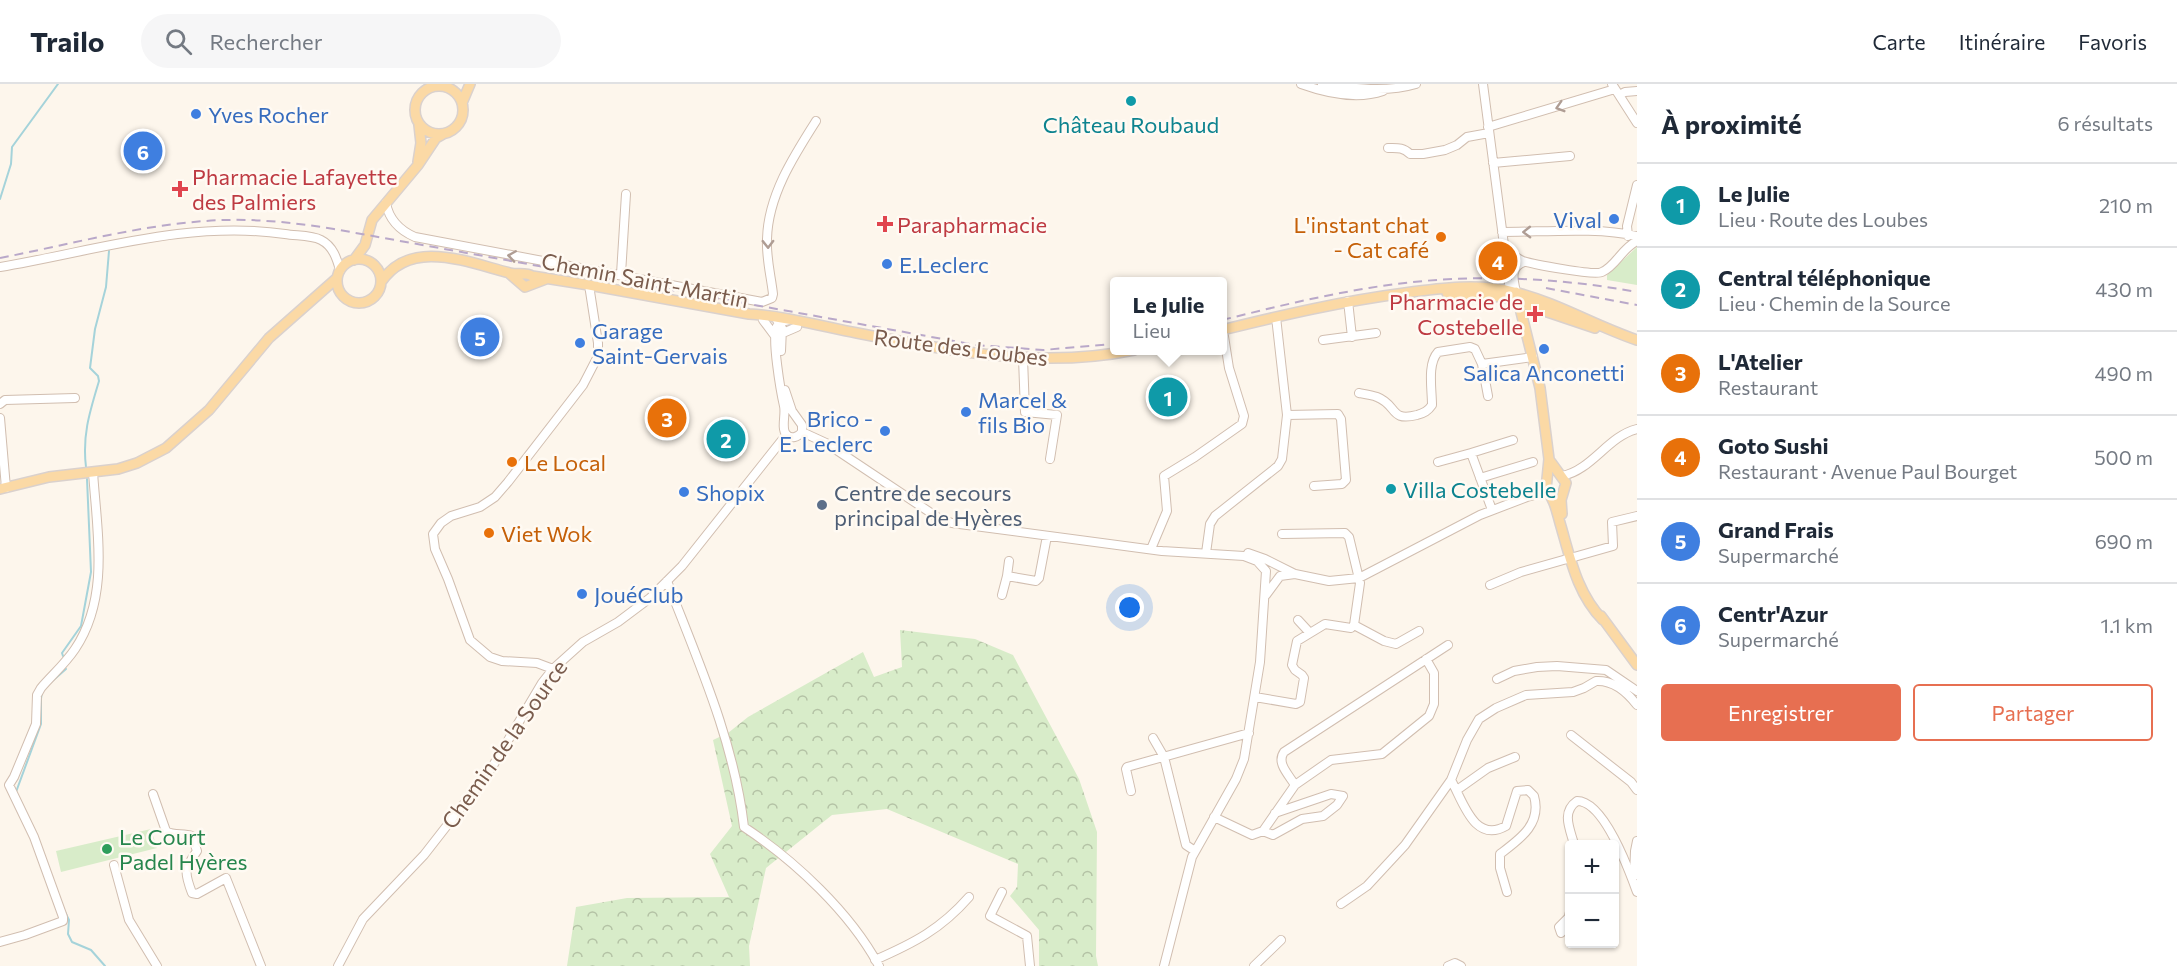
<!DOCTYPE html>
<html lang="fr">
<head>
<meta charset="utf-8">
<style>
	body { margin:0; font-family:Commissioner,sans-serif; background:#f6f6f7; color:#1f2937 }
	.controls { position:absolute; right:18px; bottom:18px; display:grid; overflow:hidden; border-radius:6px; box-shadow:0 2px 4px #0004 }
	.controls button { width:54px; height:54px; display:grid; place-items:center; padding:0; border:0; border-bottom:2px solid #e0e1e3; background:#fff; color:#1f2937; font:30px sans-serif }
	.you { position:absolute; left:1130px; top:524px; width:21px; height:21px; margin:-15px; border:4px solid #fff; border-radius:50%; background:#1a73e8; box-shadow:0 0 0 9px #1a73e833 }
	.badge { display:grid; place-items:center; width:39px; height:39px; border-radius:50%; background:#e76f51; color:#fff; font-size:20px; font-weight:700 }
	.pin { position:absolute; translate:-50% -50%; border:3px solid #fff; box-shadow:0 2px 6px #0006 }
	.popup { position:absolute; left:1110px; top:193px; width:117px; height:78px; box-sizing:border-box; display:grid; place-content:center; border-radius:6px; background:#fff; filter:drop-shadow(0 2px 4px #0005); font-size:20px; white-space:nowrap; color:#747a83 }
	.popup b { font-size:22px; color:#1f2937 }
	.popup::after { content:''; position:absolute; left:50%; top:100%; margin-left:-12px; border:12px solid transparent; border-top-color:#fff }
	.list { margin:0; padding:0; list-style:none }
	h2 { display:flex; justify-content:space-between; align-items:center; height:78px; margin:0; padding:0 24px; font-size:26px }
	h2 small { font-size:20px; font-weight:400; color:#747a83 }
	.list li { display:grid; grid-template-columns:39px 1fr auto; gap:18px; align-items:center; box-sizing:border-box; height:84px; padding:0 24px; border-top:2px solid #e0e1e3 }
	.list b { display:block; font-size:22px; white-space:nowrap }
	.list p { margin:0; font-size:20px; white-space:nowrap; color:#747a83 }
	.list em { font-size:20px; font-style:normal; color:#747a83 }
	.actions { display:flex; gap:12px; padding:18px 24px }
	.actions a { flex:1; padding:14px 0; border:2px solid #e76f51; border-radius:6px; text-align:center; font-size:21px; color:#e76f51 }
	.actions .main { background:#e76f51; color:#fff }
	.icon { flex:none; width:33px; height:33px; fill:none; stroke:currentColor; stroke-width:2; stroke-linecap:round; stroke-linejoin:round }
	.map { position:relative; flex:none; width:1637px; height:882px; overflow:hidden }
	header { display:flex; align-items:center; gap:36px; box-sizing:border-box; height:84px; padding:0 30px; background:#fff; border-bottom:2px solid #e0e1e3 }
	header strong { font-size:28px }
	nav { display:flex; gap:33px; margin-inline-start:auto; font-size:21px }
	.search { width:420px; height:54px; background:#f6f6f7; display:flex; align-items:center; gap:15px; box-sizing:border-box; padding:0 21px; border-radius:33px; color:#747a83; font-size:22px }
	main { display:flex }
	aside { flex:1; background:#fff }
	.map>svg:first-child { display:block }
	.forest { fill:url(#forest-crowns) }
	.pitch { fill:#d8ecc9 }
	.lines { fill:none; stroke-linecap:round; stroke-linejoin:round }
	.stream { stroke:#a5d3da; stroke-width:2 }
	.minor-casing { stroke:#d1beb0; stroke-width:10 }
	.major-casing { stroke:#dad1cd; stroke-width:12 }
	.minor { stroke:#fff; stroke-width:8 }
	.major { stroke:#fbd9a5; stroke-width:9 }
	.rail { stroke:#b9a8c9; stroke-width:2; stroke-dasharray:9 6; stroke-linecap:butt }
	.oneway { stroke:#af9d94 }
	.culture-dot { fill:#0f9aa8; stroke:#fffaf3; stroke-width:2 }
	.shop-dot { fill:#3f7fe0; stroke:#fffaf3; stroke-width:2 }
	.health-dot { fill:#e0444e; stroke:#fffaf3; stroke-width:2 }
	.food-dot { fill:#e8710a; stroke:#fffaf3; stroke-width:2 }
	.service-dot { fill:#5c6f8a; stroke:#fffaf3; stroke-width:2 }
	.leisure-dot { fill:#2e9e5b; stroke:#fffaf3; stroke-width:2 }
	.labels { text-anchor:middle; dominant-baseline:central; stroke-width:5; stroke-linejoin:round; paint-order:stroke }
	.shop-label { font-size:22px; fill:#366cbe; stroke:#fffaf3; text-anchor:start }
	.culture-label { font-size:22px; fill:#0d838f; stroke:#fffaf3 }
	.health-label { font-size:22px; fill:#be3a42; stroke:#fffaf3; text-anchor:start }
	.food-label { font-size:22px; fill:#c56008; stroke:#fffaf3; text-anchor:start }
	.street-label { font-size:22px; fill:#7a5c4d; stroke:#fffaf3 }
	.service-label { font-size:22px; fill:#4e5e75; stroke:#fffaf3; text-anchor:start }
	.leisure-label { font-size:22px; fill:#27864d; stroke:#fffaf3; text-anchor:start }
</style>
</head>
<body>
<header>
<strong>Trailo</strong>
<div class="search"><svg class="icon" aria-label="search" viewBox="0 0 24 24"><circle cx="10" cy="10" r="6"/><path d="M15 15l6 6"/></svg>Rechercher</div>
<nav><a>Carte</a><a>Itinéraire</a><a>Favoris</a></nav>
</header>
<main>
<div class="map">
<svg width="1637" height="882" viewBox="0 0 1637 882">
	<defs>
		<pattern id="forest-crowns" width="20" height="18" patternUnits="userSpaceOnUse" patternTransform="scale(1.5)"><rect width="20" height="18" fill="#d8ecc9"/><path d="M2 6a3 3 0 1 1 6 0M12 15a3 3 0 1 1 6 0" fill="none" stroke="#b4c2a5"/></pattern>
	</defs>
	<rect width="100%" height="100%" fill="#fdf6ec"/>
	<path class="forest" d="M900 546 975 555 1013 571 1079 695 1097 748 1096 872 1098 882H1039V846L1010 812 1017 803 1018 780 887 725 832 731 766 784 749 862 750 882H567L576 823 627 814 729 813 710 770 732 742 713 656 728 649 748 633 863 568 874 593 902 583Z"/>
	<path class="pitch" d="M1637 163V201L1607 196V191Z
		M151 745 157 764 61 788 56 767Z"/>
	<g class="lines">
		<path class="stream" d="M0 115 11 80 12 63 58 0
			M86 383C82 351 90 327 99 297L98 292 90 284 95 245 106 203 109 167
			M63 572 62 569 81 542 91 488 87 395
			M50 599 66 585
			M16 708 41 640V615L42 607
			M64 826 69 836 68 850 72 858 91 866 105 882"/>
		<g class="minor-casing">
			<path id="minor" d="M1301 0C1326 9 1357 16 1383 7
				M1322 0C1352 4 1386 9 1416 0
				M1483 0 1510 207
				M1612 0 1637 39
				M1619 11 1625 8 1637 7
				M1488 43 1615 5
				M1388 64C1397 64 1403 63 1410 70H1423L1445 66 1457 61 1467 53 1489 49
				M1493 79 1570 72
				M386 119C389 136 399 146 415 153L762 218 772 214 773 210C771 192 766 174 767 155 768 112 793 73 816 37
				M1502 148C1544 148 1597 143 1637 152
				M1628 152 1627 142 1637 101
				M1504 162C1510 168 1515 174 1523 177 1532 180 1595 192 1602 188 1616 182 1622 164 1637 157
				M0 183C95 167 188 136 285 150 296 152 311 151 321 156 333 162 337 175 340 186
				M621 190 626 110
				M1516 208C1513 195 1510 183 1524 178
				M1348 217 1352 253
				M763 236 775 252
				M777 236 782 244 781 267
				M789 236C785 237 780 238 777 242 771 252 781 309 784 322 786 330 781 344 786 350 791 356 798 353 802 348
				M783 249 797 243
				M1323 256 1376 249
				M1023 274 1025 328 1057 331 1050 375
				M1482 280 1533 273
				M785 306 792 327 802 341V348
				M1359 309C1365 310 1372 311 1377 313 1398 321 1389 338 1417 331 1424 329 1428 327 1432 321 1432 305 1427 280 1438 268L1470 263 1475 265 1482 280 1488 312
				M0 320 5 316 75 314
				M1287 331 1338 330 1341 335 1346 396 1342 400 1314 402
				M0 334 6 404
				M802 348 826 359 940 435 952 439 1162 467 1244 472 1257 477 1266 487 1260 578 1244 675 1236 695 1192 773 1164 882
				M1471 369 1513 356
				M1438 378 1471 369 1492 426
				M1562 392C1592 386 1608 352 1637 345
				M1480 394 1533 378
				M1151 465 1167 427 1164 392 1195 373 1242 340 1244 332 1229 284 1223 246
				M1206 469 1210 440 1215 432 1278 382 1282 375 1287 331 1276 233
				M1248 469 1265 475 1295 490 1329 497 1359 494 1480 431 1527 413 1542 409 1551 410
				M1009 477 1007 492 1036 497 1039 494 1047 452
				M667 497C698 577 734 657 744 743 795 777 850 828 879 882
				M1490 501 1521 488 1613 462 1612 438 1637 432
				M1002 511 1007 492
				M1266 511 1280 492 1295 490
				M1298 536 1310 549
				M1354 541 1384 557 1396 560 1419 547
				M553 585 537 579 502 577 490 573 470 556 448 495 435 465 433 450 441 439 451 432 480 423 495 413 508 398 583 301 598 272V259L589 201
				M1497 595 1514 587 1537 583 1557 582 1606 586 1637 607
				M1255 613 1296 620 1300 618 1304 594 1302 591 1295 586 1292 581 1297 557 1325 540 1351 544 1354 541 1360 499 1349 453 1345 449 1282 450
				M1571 651 1631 698 1637 706
				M1153 654 1164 673 1186 761 1195 767
				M1451 696C1463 717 1474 760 1506 742L1517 707 1528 706 1534 712C1542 740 1520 755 1500 770V784L1507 808
				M1295 701C1289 691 1276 679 1284 668L1448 561
				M1457 706 1488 684 1515 673
				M1131 707 1126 685 1127 683 1249 649
				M153 710 166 747C173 752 183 749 192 752L197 767C184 785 184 788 192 809L197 810 226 794 261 882
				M1214 733 1252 751 1263 747 1295 701 1331 676 1382 670 1429 632 1434 620V589L1426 575
				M1263 747 1273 751 1302 735 1323 732 1337 721 1343 712 1331 710 1275 729
				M1574 760C1570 745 1561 728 1577 717 1604 717 1629 786 1637 808
				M114 781 129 836 157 882
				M1634 792 1635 767 1637 757
				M1002 808 990 832 1027 852 1030 882
				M1341 820 1367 802 1405 761 1451 696 1467 656 1479 635 1496 624 1526 611 1573 608 1584 604 1596 597C1614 596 1627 608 1637 621
				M1568 834 1559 843 1561 849 1566 844 1570 828
				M0 858 25 851 63 837V833L34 753 9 701 14 693 36 640 37 611 41 604C52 591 65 580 75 565 110 513 97 448 93 388
				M875 876C914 859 941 845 969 813
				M338 882 363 835 424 771 491 685 542 599 553 585 583 558 618 538 650 514 682 482 786 351
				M1254 882 1281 856
				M1448 882 1455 879 1461 882"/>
		</g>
		<g class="major-casing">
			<path id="major" d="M415 26a24 24 0 1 1 48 0a24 24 0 1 1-48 0Z
				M462 19 470 0
				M418 78 421 59 419 41
				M337 197a22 22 0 1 1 44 0a22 22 0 1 1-44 0Z
				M354 176 365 161 372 136 418 81 436 54 443 50
				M510 190 525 203 546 195
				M381 198C411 153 469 179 510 189 517 191 526 188 532 192L589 201 749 230C785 232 821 242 857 249 948 267 1042 285 1134 266
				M1516 208 1540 304 1549 375 1546 405C1555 417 1556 425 1560 439 1570 473 1577 510 1603 536
				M1447 209 1503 213 1595 244
				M1222 246C1283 231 1343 217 1405 209 1441 204 1479 199 1514 208 1558 219 1595 242 1637 256
				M1550 377 1566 399 1561 416 1562 430
				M0 405 49 393 118 385 137 379 166 364 209 326 269 254 337 194
				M1601 532 1637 581"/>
		</g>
		<use href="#minor" class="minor"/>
		<use href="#major" class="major"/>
		<path class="rail" d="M0 174C72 160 151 138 225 136 261 135 297 139 334 145L976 261 1043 266 1114 260
			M1546 204 1637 221
			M1222 236C1271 224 1319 212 1369 204 1457 189 1549 192 1637 208"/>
	</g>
	<defs><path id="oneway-chevron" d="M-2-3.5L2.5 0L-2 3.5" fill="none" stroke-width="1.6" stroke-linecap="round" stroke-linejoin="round" transform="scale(1.5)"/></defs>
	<g class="oneway">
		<use href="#oneway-chevron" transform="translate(1560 23) rotate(163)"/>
		<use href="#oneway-chevron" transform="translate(1527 148) rotate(179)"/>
		<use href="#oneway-chevron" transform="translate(768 160) rotate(89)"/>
		<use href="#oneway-chevron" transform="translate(512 172) rotate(-171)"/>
	</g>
	<g class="culture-dot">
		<circle cx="1131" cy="17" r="6"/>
		<circle cx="1391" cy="405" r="6"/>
	</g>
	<g class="shop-dot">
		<circle cx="196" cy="30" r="6"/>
		<circle cx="1614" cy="135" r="6"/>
		<circle cx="887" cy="180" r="6"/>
		<circle cx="580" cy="259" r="6"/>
		<circle cx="1544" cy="265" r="6"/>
		<circle cx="966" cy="328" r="6"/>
		<circle cx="885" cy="347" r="6"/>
		<circle cx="684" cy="408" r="6"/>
		<circle cx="582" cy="510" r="6"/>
	</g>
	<g class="health-dot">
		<path d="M177 96h6v6h6v6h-6v6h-6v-6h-6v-6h6z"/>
		<path d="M882 131h6v6h6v6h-6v6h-6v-6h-6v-6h6z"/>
		<path d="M1532 221h6v6h6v6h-6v6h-6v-6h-6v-6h6z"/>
	</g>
	<g class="food-dot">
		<circle cx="1441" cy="153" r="6"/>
		<circle cx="512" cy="378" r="6"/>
		<circle cx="489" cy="449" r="6"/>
	</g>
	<circle class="service-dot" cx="822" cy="421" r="6"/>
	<circle class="leisure-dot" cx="107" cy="765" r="6"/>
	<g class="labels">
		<g class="shop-label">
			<text x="208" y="30">Yves Rocher</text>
			<text x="1602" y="135" text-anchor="end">Vival</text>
			<text x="899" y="180">E.Leclerc</text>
			<text x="592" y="246">Garage<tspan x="592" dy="25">Saint-Gervais</tspan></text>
			<text x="1544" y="288" text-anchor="middle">Salica Anconetti</text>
			<text x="978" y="315">Marcel &amp;<tspan x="978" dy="25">fils Bio</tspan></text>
			<text x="873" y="334" text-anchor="end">Brico -<tspan x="873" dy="25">E. Leclerc</tspan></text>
			<text x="696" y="408">Shopix</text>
			<text x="594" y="510">JouéClub</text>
		</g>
		<g class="culture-label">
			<text x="1131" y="40">Château Roubaud</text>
			<text x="1403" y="405" text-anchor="start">Villa Costebelle</text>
		</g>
		<g class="health-label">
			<text x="192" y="92">Pharmacie Lafayette<tspan x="192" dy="25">des Palmiers</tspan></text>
			<text x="897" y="140">Parapharmacie</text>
			<text x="1523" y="217" text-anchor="end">Pharmacie de<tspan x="1523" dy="25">Costebelle</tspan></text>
		</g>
		<g class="food-label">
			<text x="1429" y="140" text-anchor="end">L'instant chat<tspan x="1429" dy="25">- Cat café</tspan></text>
			<text x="524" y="378">Le Local</text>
			<text x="501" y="449">Viet Wok</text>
		</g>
		<g class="street-label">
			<text transform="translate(645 196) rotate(11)">Chemin Saint-Martin</text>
			<text transform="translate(961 263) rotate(7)">Route des Loubes</text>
			<text transform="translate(504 660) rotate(-55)">Chemin de la Source</text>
		</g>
		<g class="service-label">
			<text x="834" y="408">Centre de secours<tspan x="834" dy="25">principal de Hyères</tspan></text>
		</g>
		<g class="leisure-label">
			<text x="119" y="752">Le Court<tspan x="119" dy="25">Padel Hyères</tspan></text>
		</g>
	</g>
</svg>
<div class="controls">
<button>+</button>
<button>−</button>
</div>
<div class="you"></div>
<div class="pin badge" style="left:1168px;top:313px;background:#0f9aa8">1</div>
<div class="popup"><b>Le Julie</b>Lieu</div>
<div class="pin badge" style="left:726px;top:355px;background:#0f9aa8">2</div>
<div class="pin badge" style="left:667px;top:334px;background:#e8710a">3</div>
<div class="pin badge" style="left:1498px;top:177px;background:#e8710a">4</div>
<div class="pin badge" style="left:480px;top:253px;background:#3f7fe0">5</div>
<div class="pin badge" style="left:143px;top:67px;background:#3f7fe0">6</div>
</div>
<aside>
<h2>À proximité<small>6 résultats</small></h2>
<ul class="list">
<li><span class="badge" style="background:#0f9aa8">1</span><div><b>Le Julie</b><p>Lieu · Route des Loubes</p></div><em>210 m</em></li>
<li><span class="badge" style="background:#0f9aa8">2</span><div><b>Central téléphonique</b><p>Lieu · Chemin de la Source</p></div><em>430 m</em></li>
<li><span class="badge" style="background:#e8710a">3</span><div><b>L'Atelier</b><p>Restaurant</p></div><em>490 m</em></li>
<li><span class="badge" style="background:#e8710a">4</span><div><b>Goto Sushi</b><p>Restaurant · Avenue Paul Bourget</p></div><em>500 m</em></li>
<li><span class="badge" style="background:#3f7fe0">5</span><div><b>Grand Frais</b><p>Supermarché</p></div><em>690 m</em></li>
<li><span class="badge" style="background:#3f7fe0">6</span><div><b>Centr'Azur</b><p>Supermarché</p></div><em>1.1 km</em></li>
</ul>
<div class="actions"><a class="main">Enregistrer</a><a>Partager</a></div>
</aside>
</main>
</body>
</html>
